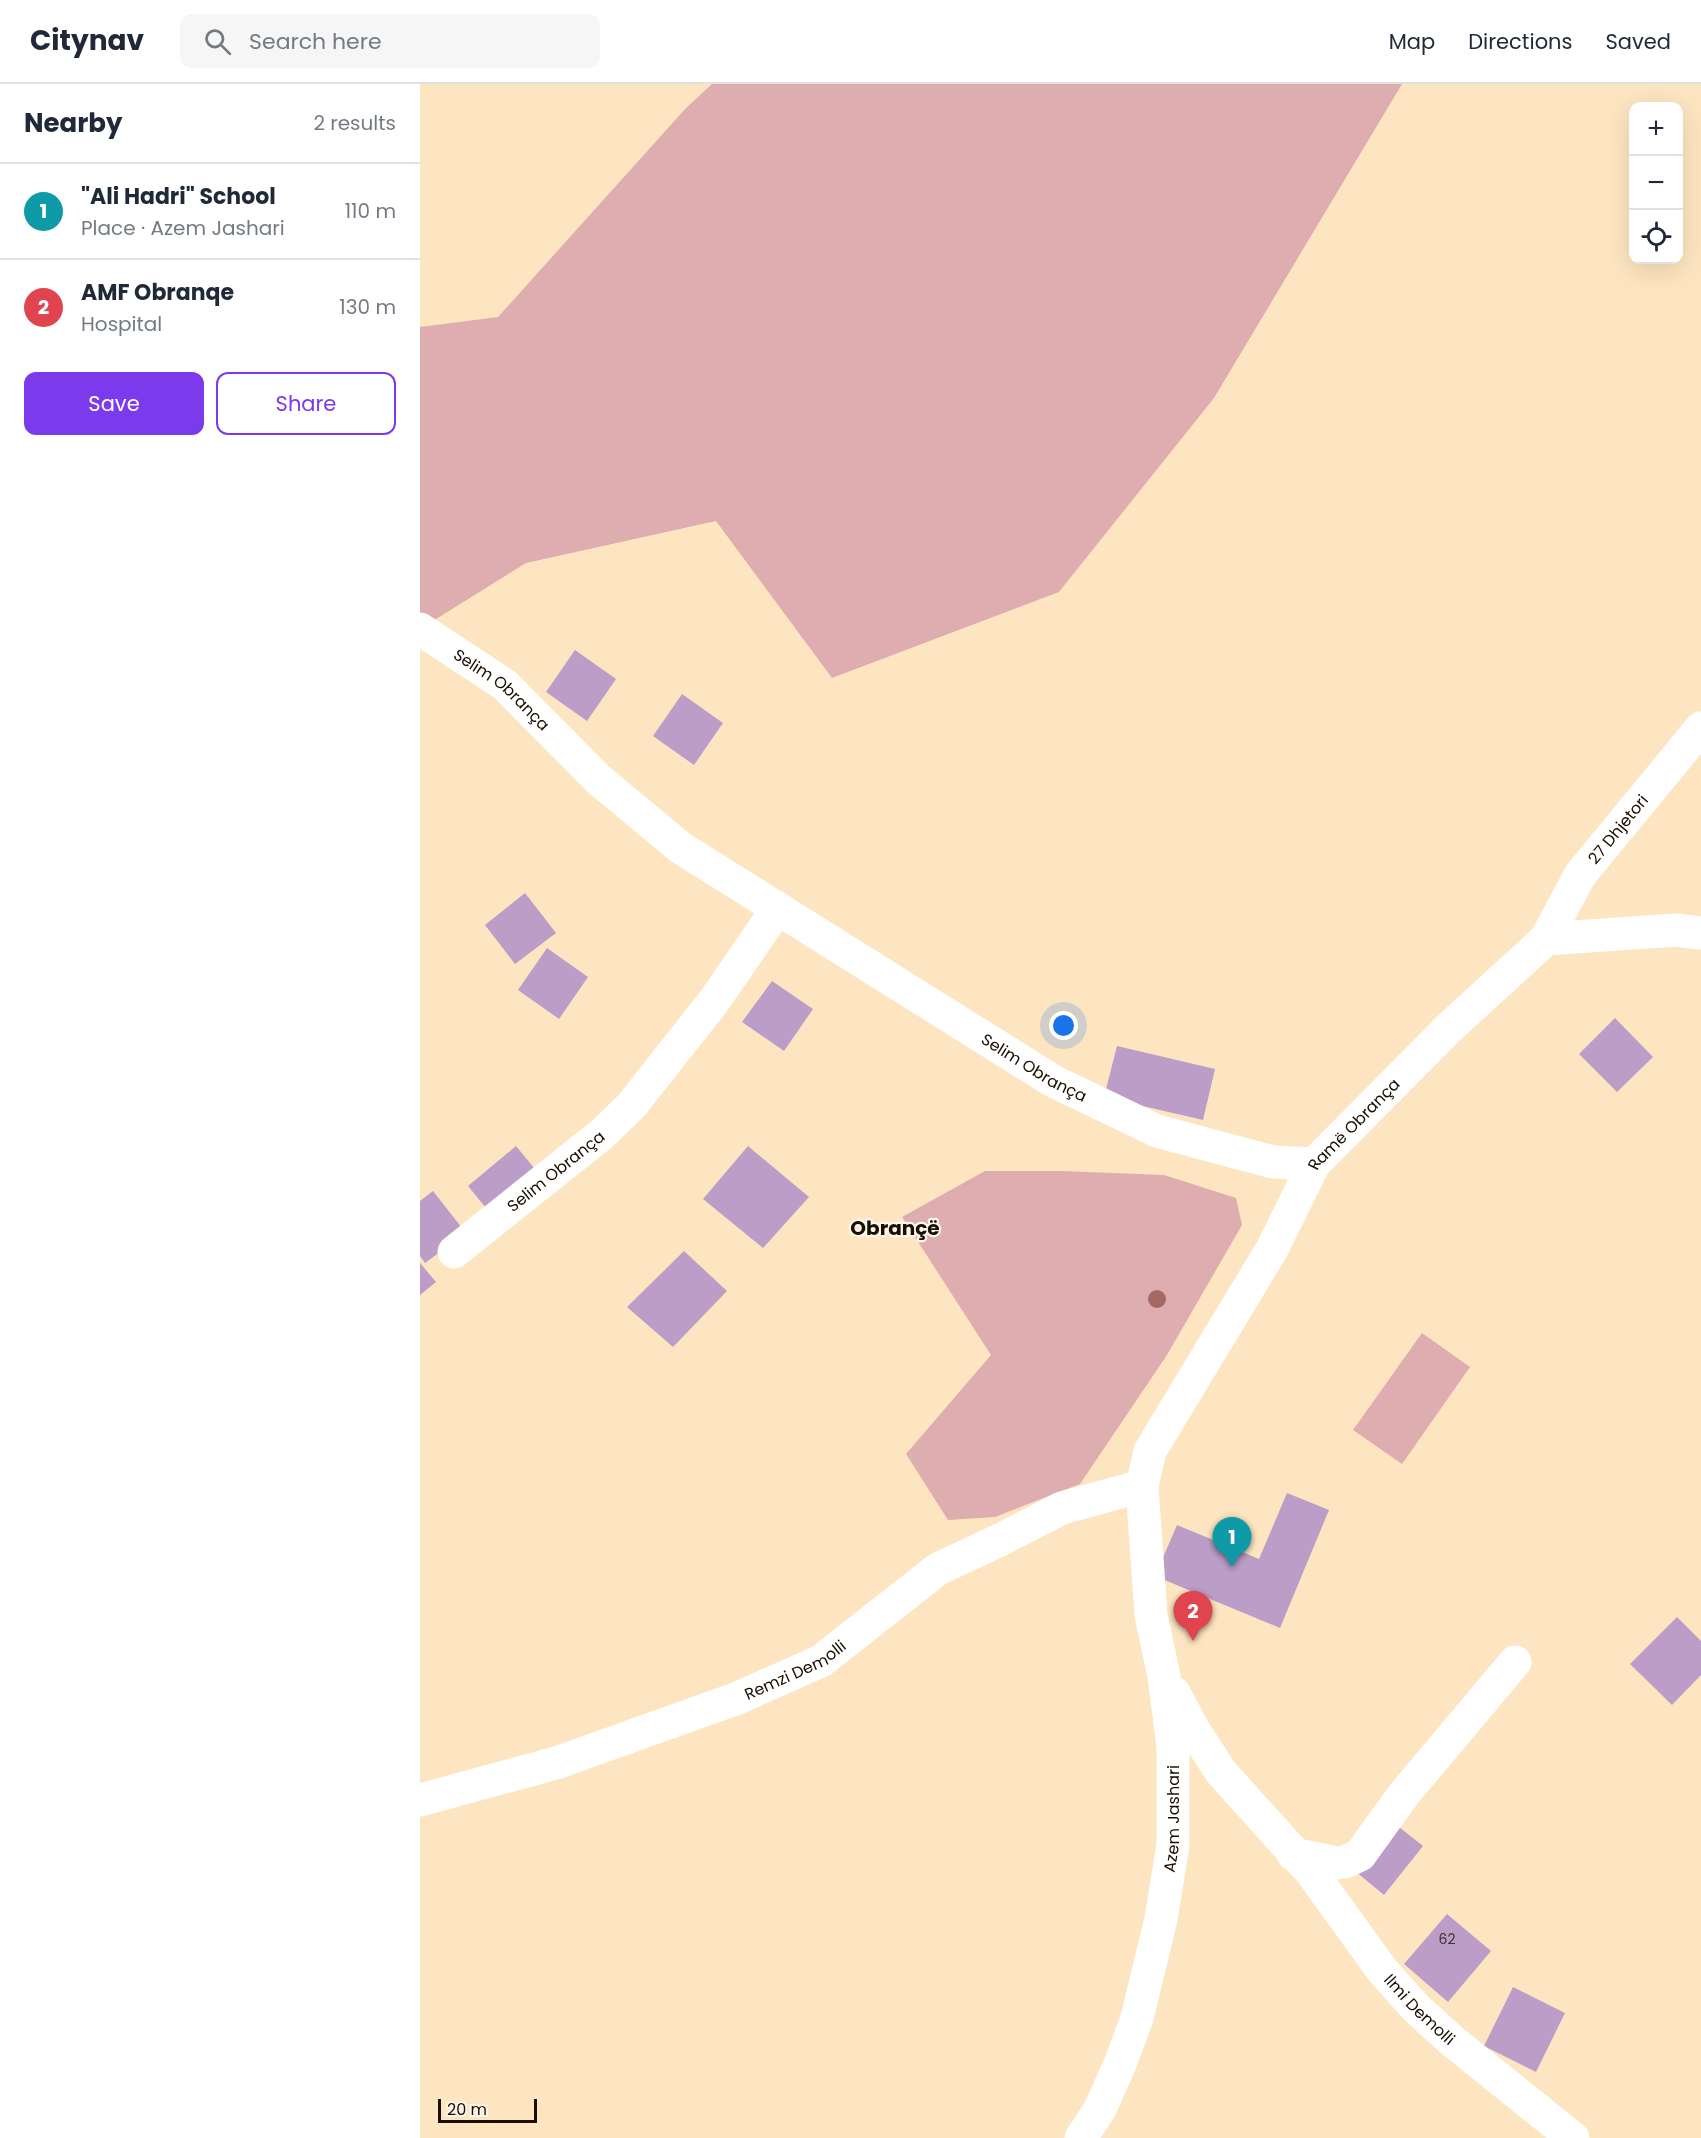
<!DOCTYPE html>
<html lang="en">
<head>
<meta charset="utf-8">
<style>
	body { margin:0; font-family:Poppins,sans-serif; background:#f6f6f7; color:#1f2937 }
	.controls { position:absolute; right:18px; top:18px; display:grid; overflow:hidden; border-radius:12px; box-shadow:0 6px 24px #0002 }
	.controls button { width:54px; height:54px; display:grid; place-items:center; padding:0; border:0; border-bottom:2px solid #e0e1e3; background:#fff; color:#1f2937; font:30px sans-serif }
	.scale { position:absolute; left:18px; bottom:15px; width:99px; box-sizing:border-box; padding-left:6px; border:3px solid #180e01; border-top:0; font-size:16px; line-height:21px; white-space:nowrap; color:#180e01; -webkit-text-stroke:4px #fbf5ec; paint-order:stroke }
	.you { position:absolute; left:644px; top:942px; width:21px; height:21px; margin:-15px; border:4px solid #fff; border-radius:50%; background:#1a73e8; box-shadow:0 0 0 9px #1a73e833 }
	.badge { display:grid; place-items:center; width:39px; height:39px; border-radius:50%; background:#7c3aed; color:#fff; font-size:20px; font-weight:700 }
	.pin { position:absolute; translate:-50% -50px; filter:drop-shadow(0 2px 3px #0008) }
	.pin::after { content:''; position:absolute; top:32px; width:21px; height:18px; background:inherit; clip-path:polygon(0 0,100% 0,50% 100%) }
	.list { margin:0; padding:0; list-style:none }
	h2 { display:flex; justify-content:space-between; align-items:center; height:78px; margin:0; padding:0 24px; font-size:26px }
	h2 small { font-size:20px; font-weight:400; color:#747a83 }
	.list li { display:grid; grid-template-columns:39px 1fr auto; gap:18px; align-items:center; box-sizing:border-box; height:96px; padding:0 24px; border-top:2px solid #e0e1e3 }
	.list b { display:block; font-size:22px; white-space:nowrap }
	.list p { margin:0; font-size:20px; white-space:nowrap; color:#747a83 }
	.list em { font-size:20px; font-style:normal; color:#747a83 }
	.actions { display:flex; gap:12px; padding:18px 24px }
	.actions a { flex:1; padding:14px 0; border:2px solid #7c3aed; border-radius:12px; text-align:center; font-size:21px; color:#7c3aed }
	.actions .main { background:#7c3aed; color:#fff }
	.icon { flex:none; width:33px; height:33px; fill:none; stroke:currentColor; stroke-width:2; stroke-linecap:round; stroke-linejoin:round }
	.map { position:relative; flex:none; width:1281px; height:2054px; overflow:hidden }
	header { display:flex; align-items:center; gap:36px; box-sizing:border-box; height:84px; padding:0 30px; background:#fff; border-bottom:2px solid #e0e1e3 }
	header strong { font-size:28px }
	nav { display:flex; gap:33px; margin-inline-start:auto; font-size:21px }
	.search { width:420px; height:54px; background:#f6f6f7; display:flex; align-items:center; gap:15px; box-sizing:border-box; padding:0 21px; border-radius:12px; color:#747a83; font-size:22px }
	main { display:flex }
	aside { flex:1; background:#fff }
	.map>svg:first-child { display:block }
	.green { fill:#deadaf }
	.building { fill:#bb9dc7 }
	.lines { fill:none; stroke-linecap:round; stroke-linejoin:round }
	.street { stroke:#fff; stroke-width:33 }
	.secondary { stroke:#fff; stroke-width:33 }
	.tree { fill:#a56965 }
	.labels { text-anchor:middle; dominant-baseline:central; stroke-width:4.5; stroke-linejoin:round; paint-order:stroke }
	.number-label { font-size:14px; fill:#413232 }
	.street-label { font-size:16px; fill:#180e01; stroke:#fbf5ec }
	.quarter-label { font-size:20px; font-weight:bold; fill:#180e01; stroke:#fbf5ec }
</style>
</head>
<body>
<header>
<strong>Citynav</strong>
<div class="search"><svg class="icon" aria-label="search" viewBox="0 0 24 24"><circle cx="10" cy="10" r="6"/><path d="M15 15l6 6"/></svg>Search here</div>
<nav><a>Map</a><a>Directions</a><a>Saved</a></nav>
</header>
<main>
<aside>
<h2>Nearby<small>2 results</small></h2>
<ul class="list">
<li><span class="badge" style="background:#0f9aa8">1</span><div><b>&quot;Ali Hadri&quot; School</b><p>Place · Azem Jashari</p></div><em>110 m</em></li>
<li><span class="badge" style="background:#e0444e">2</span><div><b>AMF Obranqe</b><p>Hospital</p></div><em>130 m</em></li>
</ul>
<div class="actions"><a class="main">Save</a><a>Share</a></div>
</aside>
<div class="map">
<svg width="1281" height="2054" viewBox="0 0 1281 2054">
	<rect width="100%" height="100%" fill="#fee5c1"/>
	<path class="green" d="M292 0H982L794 314 639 508 412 594 296 437 106 479 0 545V243L78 233 266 24Z
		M565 1087H641L744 1091 816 1114 822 1141 747 1271 660 1400 575 1433 528 1436 486 1370 571 1271 482 1133Z
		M1002 1249 1050 1283 982 1380 933 1346Z"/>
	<path class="building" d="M155 566 196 595 167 637 126 608Z
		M262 610 303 639 274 681 233 652Z
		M105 809 136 849 95 880 65 841Z
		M127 864 168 893 139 935 98 906Z
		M352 897 393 925 364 967 322 938Z
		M1195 934 1233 973 1197 1008 1159 970Z
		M697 962 795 985 783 1036 684 1013Z
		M96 1062 119 1090 71 1130 48 1102Z
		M328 1062 389 1113 343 1164 283 1115Z
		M13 1107 46 1149 5 1179 0 1172V1117Z
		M264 1167 307 1207 253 1263 207 1223Z
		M0 1179 16 1198 0 1211Z
		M867 1409 909 1426 860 1544 735 1492 757 1441 839 1475Z
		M1257 1533 1281 1557V1591L1252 1621 1210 1580Z
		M974 1739 1003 1762 964 1811 935 1787Z
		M1027 1830 1071 1867 1028 1918 984 1880Z
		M1093 1903 1145 1929 1116 1988 1064 1962Z"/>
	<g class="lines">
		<g class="street">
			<path id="s1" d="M0 545 85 601 178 695 261 764 633 997 737 1047 853 1078 894 1080"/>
			<path id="s2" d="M1126 855 1160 791 1281 644"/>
			<path id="s3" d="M34 1168 182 1050 211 1022 294 917 358 824"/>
			<path id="s4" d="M754 1609 775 1648 801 1688 892 1789 962 1886 995 1923 1031 1956 1153 2054"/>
			<path d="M873 1770 917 1779 925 1778 940 1771 984 1710 1095 1578"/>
			<path id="s5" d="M661 2054 680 2025 700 1980 717 1934 741 1835 753 1761V1663L744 1592 731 1531 722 1402"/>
		</g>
		<path class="secondary" id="s6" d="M0 1716 136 1679 318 1614 401 1577 518 1485 584 1454 642 1424 722 1402 730 1367 852 1165 894 1080 1030 943 1126 855 1256 846 1281 849"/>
	</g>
	<circle class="tree" cx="737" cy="1215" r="9"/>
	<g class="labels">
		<g class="number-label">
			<text x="1027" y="1855">62</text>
		</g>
		<g class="street-label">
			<text stroke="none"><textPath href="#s1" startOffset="102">Selim Obrança</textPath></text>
			<text stroke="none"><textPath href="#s2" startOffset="132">27 Dhjetori</textPath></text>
			<text stroke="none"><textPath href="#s1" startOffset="758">Selim Obrança</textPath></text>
			<text stroke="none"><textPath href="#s6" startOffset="1218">Ramë Obrança</textPath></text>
			<text stroke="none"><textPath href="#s3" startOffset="130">Selim Obrança</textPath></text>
			<text stroke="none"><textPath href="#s6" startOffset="398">Remzi Demolli</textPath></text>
			<text stroke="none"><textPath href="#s5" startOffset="336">Azem Jashari</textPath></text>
			<text stroke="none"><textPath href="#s4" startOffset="402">Ilmi Demolli</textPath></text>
		</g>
		<g class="quarter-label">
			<text x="475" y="1144">Obrançë</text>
		</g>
	</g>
</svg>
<div class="controls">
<button>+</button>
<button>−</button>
<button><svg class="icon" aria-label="locate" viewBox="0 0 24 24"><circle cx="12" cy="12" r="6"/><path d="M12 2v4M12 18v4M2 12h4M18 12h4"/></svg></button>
</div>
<div class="scale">20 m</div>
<div class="you"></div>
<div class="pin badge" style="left:812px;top:1483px;background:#0f9aa8">1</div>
<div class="pin badge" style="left:773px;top:1557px;background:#e0444e">2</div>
</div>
</main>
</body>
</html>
